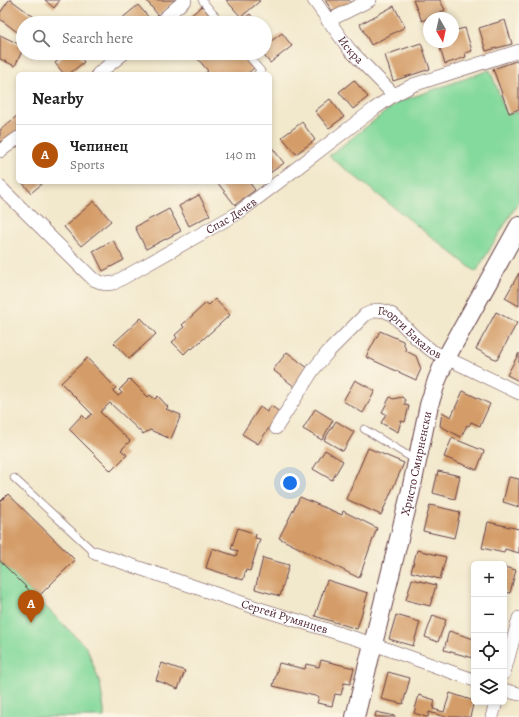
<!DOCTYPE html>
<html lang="en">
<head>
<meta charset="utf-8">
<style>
	body { margin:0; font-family:Alegreya,serif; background:#f2f2f2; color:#222 }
	.controls { position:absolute; right:12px; bottom:12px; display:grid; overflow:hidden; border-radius:6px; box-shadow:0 2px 6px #0003 }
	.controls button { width:36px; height:36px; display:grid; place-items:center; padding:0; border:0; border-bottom:1px solid #e0e0e0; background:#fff; color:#222; font:20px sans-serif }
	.compass { position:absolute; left:423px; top:12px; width:36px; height:36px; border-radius:50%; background:#fff; box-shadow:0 2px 6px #0003; rotate:171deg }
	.you { position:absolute; left:290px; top:483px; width:14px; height:14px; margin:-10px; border:3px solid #fff; border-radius:50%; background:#1a73e8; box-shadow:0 0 0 6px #1a73e833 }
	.badge { display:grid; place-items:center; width:26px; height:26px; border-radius:50%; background:#b45309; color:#fff; font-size:13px; font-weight:700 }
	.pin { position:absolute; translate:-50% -33px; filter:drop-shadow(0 1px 2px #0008) }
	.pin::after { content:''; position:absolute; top:21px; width:14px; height:12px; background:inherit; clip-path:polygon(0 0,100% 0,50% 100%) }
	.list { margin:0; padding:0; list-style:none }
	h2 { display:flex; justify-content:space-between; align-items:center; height:52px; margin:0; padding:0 16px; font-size:17px }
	h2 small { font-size:13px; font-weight:400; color:#767676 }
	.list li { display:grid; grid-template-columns:26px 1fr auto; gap:12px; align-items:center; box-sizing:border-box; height:60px; padding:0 16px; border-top:1px solid #e0e0e0 }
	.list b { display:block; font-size:15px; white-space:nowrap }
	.list p { margin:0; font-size:13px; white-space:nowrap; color:#767676 }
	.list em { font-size:13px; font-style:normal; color:#767676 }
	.icon { flex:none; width:22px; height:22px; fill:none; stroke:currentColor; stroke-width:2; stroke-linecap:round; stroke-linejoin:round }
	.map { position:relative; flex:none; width:519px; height:717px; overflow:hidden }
	.search { position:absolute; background:#fff; box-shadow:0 2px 6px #0003; left:16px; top:16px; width:256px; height:44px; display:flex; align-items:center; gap:10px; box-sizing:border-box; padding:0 14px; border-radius:22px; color:#767676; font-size:15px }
	.panel { position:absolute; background:#fff; box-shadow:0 2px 6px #0003; left:16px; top:72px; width:256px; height:112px; border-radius:6px }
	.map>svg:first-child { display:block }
	.green { fill:#84d99c; stroke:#677c64 }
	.building { fill:#d49c67 }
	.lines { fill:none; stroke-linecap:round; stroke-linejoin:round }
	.lane-casing { stroke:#633d43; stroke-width:8 }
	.street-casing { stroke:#633d43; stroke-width:14 }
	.secondary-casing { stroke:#633d43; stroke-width:20 }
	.lane { stroke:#fff; stroke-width:7 }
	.street { stroke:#fff; stroke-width:13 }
	.secondary { stroke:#fff; stroke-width:18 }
	.labels { text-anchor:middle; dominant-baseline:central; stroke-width:3; stroke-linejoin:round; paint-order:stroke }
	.street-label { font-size:12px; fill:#4a1f2b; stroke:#fcf5e5 }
</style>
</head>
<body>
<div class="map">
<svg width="519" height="717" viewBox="0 0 519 717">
	<rect width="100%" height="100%" fill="#fcf5e5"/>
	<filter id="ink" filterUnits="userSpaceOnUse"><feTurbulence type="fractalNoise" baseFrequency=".025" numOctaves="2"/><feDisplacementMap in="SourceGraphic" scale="8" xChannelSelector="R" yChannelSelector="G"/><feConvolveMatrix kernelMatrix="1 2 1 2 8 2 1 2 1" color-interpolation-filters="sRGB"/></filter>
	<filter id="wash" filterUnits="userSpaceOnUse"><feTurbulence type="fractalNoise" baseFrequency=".012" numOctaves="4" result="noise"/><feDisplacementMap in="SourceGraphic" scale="16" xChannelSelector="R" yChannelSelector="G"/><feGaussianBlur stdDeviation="0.9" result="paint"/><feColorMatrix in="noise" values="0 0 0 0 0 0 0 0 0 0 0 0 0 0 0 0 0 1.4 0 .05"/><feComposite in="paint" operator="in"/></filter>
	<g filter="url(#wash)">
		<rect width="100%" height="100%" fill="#f2e8cc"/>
		<path class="green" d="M490 70 507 115 519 111V201L476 272 329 156 398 102Z
			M0 561 87 648 100 683 104 710V717H0Z"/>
		<g id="blocks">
			<path class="building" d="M9 0H11L34 17 30 23H23V32L21 35 0 19V13Z
				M45 0H60L54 8Z
				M146 0H176L158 15Z
				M226 0H258L260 1 241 17Z
				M325 0H349L351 4 337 11H332Z
				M413 0H440L445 10 422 21Z
				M138 5 151 20 147 23H123L120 20Z
				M202 6 216 23H182Z
				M394 6 405 27 371 45 360 24Z
				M250 14 257 23H240L239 22Z
				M505 20 512 44 486 51 479 28Z
				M465 28 472 51 465 53 466 57 445 64 438 42H453V31Z
				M282 33 292 46 270 63 262 53H265V34L270 42Z
				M0 35 23 46V49L15 66 0 59Z
				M421 43 430 69 393 81 385 55Z
				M67 53H77L84 62 69 74H64L55 63Z
				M193 53H241L254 68 247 74H204L208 71Z
				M519 60V109L509 113 493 69Z
				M354 80 368 97 353 109 339 92Z
				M330 99 344 117 329 128 315 111Z
				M18 115V131L0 146V130Z
				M302 122 315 140 296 154 282 137Z
				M270 145 284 163 270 173Z
				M22 182H44L31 193Z
				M217 182H249L255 190 235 205Z
				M199 195 210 215 189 226 179 206Z
				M94 201 111 221 81 246 64 227Z
				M169 209 181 231 146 249 135 227Z
				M113 240 124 260 103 271 93 251Z
				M519 273V306L505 298Z
				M215 299 230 315 192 349 190 348 184 354 172 342 177 338 175 335 184 327 182 325 206 303 209 305Z
				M496 312 517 323 497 360 476 349Z
				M141 318 156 334 129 359 114 343Z
				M380 331 403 341 406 351 416 356 421 369 416 380 366 357Z
				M287 352 309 369 295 387 273 370Z
				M519 353V381L507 375Z
				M87 358 116 388 113 391 118 396 122 393 119 390 130 379 148 397 150 395 155 399 158 396 168 407 166 409 181 415 171 439 150 430 143 434 110 403 100 412 130 441 121 450 127 455 111 471 69 429 82 415 86 419 92 414 61 383Z
				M355 380 375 391 363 413 343 401Z
				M463 391 490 404 480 426 471 422 469 426 467 425 461 437 440 426 442 412 451 417Z
				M390 397 393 399 402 397 405 400V405L409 406 405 422 401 421 398 432 381 423 386 414 382 412Z
				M271 406 280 412 258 444 242 434 260 407 267 412Z
				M315 409 333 420 322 440 303 429Z
				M336 421 354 432 343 451 324 440Z
				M452 438 484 451 477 470 444 457Z
				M368 448 404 463 381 515 346 499Z
				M325 450 343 461 332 480 313 469Z
				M438 471 460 476 455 499 433 493Z
				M509 477 519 479V507L503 502Z
				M8 494 75 560 37 598 0 561V502Z
				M300 497 342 515 343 511 377 528 359 578 279 538Z
				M430 505 460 512 454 538 423 531Z
				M488 522 519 529V553L505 549 504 553 482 548Z
				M238 528 256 534 255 538 260 539 250 571 246 570 243 580 206 568 212 548 236 556 238 551 231 549Z
				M417 550 446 557 440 579 411 572Z
				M263 558 289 565 280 596 255 589Z
				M504 567 516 570 510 593 504 592Z
				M412 579 436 585 430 606 406 600Z
				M327 580 368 593 357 629 315 616Z
				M396 615 420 622 413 646 389 639Z
				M433 615 446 620 438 642 425 637Z
				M449 631 474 639V655L473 658 444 650Z
				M321 660 354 668 350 684 344 683 341 695 335 694 332 706 317 703 319 697 273 686 279 663 305 669 306 664 319 667Z
				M162 663 185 671 178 689 156 680Z
				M388 672 410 678 403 704 381 699Z
				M450 693 474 701 470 717H445L429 712 428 717H426L414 713 419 695 435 700 433 709 444 712Z
				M376 712 395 716V717H375Z"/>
		</g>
	</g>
	<g filter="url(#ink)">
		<use href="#blocks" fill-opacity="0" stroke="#633d43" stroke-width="1"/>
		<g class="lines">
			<g class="lane-casing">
				<path id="lane" d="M202 0 221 23
					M246 53 261 71 257 74
					M364 429 417 461
					M14 478 95 553"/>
			</g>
			<g class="street-casing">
				<g id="street">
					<path id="s1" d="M314 0 349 49 394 95"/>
					<path d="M328 21 370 0"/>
					<path d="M159 23 185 0"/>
					<path d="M98 74 124 53"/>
					<path d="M0 151 18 138"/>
					<path id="s2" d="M0 187 93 279 105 284 114 283 238 213 374 109 394 95 413 85 519 51"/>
					<path id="s3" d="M276 428 313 370 328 352 365 315 376 310 385 311 393 315 416 338 432 351 519 393"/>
					<path id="s4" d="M95 553 257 608 373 644 474 680"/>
					<path d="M504 673 519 618"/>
					<path d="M504 690 519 694"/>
					<path d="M492 717 496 702"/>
				</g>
			</g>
			<g class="secondary-casing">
				<g id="secondary">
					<path id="s5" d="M355 717 411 490 429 405 437 380 446 358 519 226"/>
				</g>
			</g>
			<use href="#lane" class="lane"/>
			<use href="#street" class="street"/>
			<use href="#secondary" class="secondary"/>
		</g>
	</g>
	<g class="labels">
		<g class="street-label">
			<text stroke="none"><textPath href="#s1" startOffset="62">Искра</textPath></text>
			<text stroke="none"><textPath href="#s2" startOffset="288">Спас Дечев</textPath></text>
			<text stroke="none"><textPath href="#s3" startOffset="198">Георги Бакалов</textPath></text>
			<text stroke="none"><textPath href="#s5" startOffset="261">Христо Смирненски</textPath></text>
			<text stroke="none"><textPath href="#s4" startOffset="200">Сергей Румянцев</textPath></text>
		</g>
	</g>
</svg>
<div class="controls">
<button>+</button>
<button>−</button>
<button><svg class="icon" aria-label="locate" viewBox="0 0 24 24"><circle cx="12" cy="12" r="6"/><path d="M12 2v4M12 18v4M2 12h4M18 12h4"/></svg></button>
<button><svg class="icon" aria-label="layers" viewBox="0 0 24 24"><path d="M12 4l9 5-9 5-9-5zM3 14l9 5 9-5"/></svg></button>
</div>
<svg class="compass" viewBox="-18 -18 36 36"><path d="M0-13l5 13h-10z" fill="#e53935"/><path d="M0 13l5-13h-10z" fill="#767676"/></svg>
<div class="you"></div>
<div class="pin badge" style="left:31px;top:623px">A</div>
<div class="search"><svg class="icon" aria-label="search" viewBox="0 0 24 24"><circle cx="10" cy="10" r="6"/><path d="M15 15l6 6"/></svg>Search here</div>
<section class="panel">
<h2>Nearby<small></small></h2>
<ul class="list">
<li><span class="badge">A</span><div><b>Чепинец</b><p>Sports</p></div><em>140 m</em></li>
</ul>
</section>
</div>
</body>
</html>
